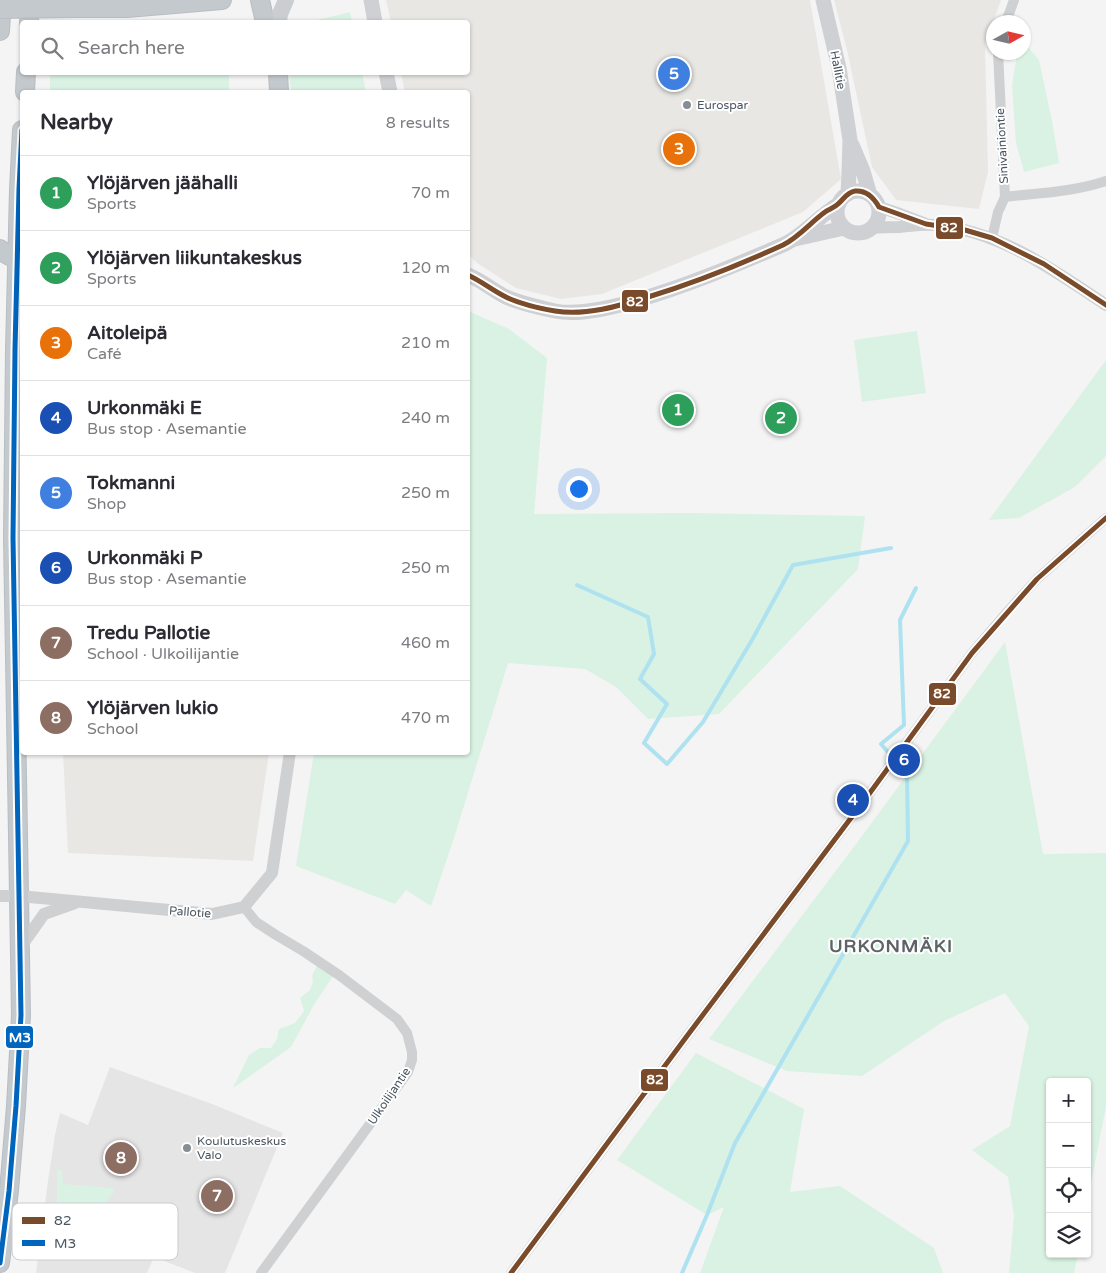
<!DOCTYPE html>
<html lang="en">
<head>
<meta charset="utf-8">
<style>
	body { margin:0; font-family:"Varela Round",sans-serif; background:#f7f7f7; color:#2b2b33 }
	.controls { position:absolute; right:15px; bottom:15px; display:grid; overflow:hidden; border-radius:5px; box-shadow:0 1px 4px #0004 }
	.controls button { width:45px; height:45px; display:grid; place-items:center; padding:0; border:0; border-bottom:1px solid #e1e1e2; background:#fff; color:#2b2b33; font:25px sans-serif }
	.compass { position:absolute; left:986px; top:15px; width:45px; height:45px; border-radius:50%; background:#fff; box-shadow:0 1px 4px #0004; rotate:82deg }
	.you { position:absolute; left:578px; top:488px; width:18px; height:18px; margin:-12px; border:4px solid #fff; border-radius:50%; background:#1a73e8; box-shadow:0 0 0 8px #1a73e833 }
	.badge { display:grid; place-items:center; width:32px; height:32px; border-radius:50%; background:#868d94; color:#fff; font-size:16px; font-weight:700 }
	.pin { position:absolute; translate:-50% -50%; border:2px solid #fff; box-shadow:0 1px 5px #0006 }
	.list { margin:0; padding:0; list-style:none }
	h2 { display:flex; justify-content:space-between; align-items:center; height:65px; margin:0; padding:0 20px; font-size:21px }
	h2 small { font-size:16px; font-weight:400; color:#7c7c81 }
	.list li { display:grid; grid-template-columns:32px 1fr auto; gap:15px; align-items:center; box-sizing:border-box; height:75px; padding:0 20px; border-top:1px solid #e1e1e2 }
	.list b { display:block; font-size:19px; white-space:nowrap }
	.list p { margin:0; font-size:16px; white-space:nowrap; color:#7c7c81 }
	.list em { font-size:16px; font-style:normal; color:#7c7c81 }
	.icon { flex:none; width:28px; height:28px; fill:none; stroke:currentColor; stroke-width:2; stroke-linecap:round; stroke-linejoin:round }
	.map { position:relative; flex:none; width:1106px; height:1273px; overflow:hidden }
	.search { position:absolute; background:#fff; box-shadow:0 1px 4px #0004; left:20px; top:20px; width:450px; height:55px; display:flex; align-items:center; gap:12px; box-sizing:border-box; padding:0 18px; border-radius:5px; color:#7c7c81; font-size:19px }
	.panel { position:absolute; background:#fff; box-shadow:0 1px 4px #0004; left:20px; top:90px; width:450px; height:665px; border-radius:5px }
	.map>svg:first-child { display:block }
	.commercial { fill:#e8e7e3 }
	.education { fill:#e6e5e6 }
	.green { fill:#d9f2e3 }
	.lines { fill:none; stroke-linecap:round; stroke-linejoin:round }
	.stream { stroke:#aee2f0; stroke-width:4 }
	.trunk-casing { stroke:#b9bec3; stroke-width:20 }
	.minor { stroke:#ced0d2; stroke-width:10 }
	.tertiary { stroke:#ced0d2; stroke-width:12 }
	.secondary { stroke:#ced0d4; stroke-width:15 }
	.primary { stroke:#caced1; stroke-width:16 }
	.trunk { stroke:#c4c9cd; stroke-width:18 }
	.trunk-bridge-casing { stroke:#b9bec3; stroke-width:20; stroke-linecap:butt }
	.trunk-bridge { stroke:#c4c9cd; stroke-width:18 }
	.bus-1-casing { stroke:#fff; stroke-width:9 }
	.bus-2-casing { stroke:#fff; stroke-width:9 }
	.bus-1 { stroke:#7a4b2a; stroke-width:5 }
	.bus-2 { stroke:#0065bd; stroke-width:5 }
	.poi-dot { fill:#868d94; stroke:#fff; stroke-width:2 }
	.labels { text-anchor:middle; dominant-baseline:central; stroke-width:4; stroke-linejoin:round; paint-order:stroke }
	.street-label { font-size:12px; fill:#4a5661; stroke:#fff }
	.poi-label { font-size:12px; fill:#4a5661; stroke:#fff; text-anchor:start }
	.district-label { font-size:18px; font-weight:bold; letter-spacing:1px; fill:#5f6368; stroke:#fff }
	.key { fill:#fff; stroke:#c9ccd0; stroke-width:1 }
	.key-label { font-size:14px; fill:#4a5661 }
	.line-badge { stroke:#fff; stroke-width:2 }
	.badge-label { font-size:14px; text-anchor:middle; font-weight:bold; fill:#fff }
</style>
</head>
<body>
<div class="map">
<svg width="1106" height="1273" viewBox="0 0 1106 1273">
	<rect width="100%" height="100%" fill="#f4f4f4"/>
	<path class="commercial" d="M386 0H810L841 179 803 212 602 294 561 299 516 288 477 263 468 254V92H405L401 73 468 72V22H391Z
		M834 0H1001L985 44 988 172 979 209 896 200 872 167 847 50Z
		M63 753H269L253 861 68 853Z"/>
	<path class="education" d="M110 1067 212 1104 283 1133 225 1273H195L154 1257 147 1273H36L48 1181 55 1135 60 1113 88 1125Z"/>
	<path class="green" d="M350 12 352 22H309Z
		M1024 42 1039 60 1052 121 1059 163 1024 172 1016 143 1012 86 1017 53 1024 52Z
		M50 73H229V92H50Z
		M289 73H362L366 92H291Z
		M468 311 509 329 547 358 534 514 688 513 865 516 858 569 719 714 648 719 616 687 585 669 508 663 454 838 431 906 406 890 395 904 296 866 314 753 468 752Z
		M917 331 926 393 862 402 854 340Z
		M1106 360V456L1075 487 1019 518 989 520Z
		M1005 642 1043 854 1106 853V1106L1087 1204V1082H1050V1254H1078L1074 1273H1009L1014 1216 1008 1177 972 1150 1010 1126 1029 1026 1005 993 944 1021 862 1076 787 1071 709 1039 856 844Z
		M318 964 334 975 315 1003 291 1047 233 1088 249 1055 260 1048H271L277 1039 279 1029 295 1023 304 1011 300 998 310 990 313 982 312 975Z
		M696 1053 804 1109 790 1192 840 1186 934 1248 943 1273H700L724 1207 707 1215 617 1160Z
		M59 1170H62L63 1184 112 1188 114 1192 83 1231 101 1247 92 1258 87 1256 67 1236 61 1226 57 1203V1171Z"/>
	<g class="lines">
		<path class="stream" d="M577 585 648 617 654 654 640 679 667 704 644 743 667 764 703 722 752 640 793 565 891 548
			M682 1273 707 1215 735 1143 908 841 907 774 881 744 904 725 900 620 916 588"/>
		<g class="trunk-casing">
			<path id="trunk" d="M260 0 265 22
				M75 8H127L222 0
				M29 22 30 0
				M0 31 2 0
				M278 72 279 92
				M25 92 26 72
				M0 249C6 255 13 259 22 259
				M0 1263 9 1191 16 1106 21 1015 13 538 15 349 19 189 22 130"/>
		</g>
		<path class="minor" d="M1006 22 1014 0
			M1005 197C1039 193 1073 192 1106 181
			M992 238 998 212 1005 197 998 52
			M244 907 256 922 276 935 303 951 339 975 397 1019 407 1033 412 1052V1060L408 1072 261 1273
			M511 1273 687 1036 872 790 972 653 1008 611 1037 579 1106 518"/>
		<path class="tertiary" d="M879 207 900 214 924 223
			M873 228C881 227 890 227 899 227 911 226 922 224 934 225 998 230 1054 270 1106 305
			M0 896H19L212 914 244 907 272 873 290 752
			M20 948 44 914 75 903"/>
		<path class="secondary" d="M371 0 375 22
			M823 0 839 68 850 140 849 172 848 194
			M386 72 390 92
			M852 145 863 171 870 195
			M837 212a21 21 0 1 1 42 0a21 21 0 1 1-42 0Z
			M795 239 844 228
			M468 275C481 280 491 289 504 296 516 302 541 308 555 311 580 316 614 307 638 300 689 285 736 265 785 244 805 234 820 215 839 204"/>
		<path class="primary" d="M279 22 280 14 286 0"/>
		<use href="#trunk" class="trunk"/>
		<g class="trunk-bridge-casing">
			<path id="trunk-bridge" d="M0 9 75 8"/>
		</g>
		<use href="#trunk-bridge" class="trunk-bridge"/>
		<g class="bus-1-casing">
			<path id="bus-1" d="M468 275C481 281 492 290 504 296 519 304 538 308 555 311 586 316 619 306 648 297 694 283 739 265 783 245 799 237 810 223 825 212 829 209 834 208 838 204 843 200 847 192 855 191 866 190 874 198 879 207L926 224 965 230 992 238 1044 264 1106 305
				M511 1273 687 1036 872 790 972 653 1037 579 1106 518"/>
		</g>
		<g class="bus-2-casing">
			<path id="bus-2" d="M0 1263 9 1191 16 1106 21 1015 13 538 15 349 19 189 22 130"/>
		</g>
		<use href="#bus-1" class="bus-1"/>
		<use href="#bus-2" class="bus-2"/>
	</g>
	<g class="poi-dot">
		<circle cx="687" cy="105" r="5"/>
		<circle cx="187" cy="1148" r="5"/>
	</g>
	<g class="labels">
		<g class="street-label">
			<text transform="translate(838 70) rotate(79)">Hallitie</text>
			<text transform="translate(1002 146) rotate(-93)">Sinivainiontie</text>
			<text transform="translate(190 912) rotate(4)">Pallotie</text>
			<text transform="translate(389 1096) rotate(-56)">Ulkoilijantie</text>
		</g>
		<g class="poi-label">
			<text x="697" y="105">Eurospar</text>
			<text x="197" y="1141">Koulutuskeskus<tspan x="197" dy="14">Valo</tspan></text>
		</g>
		<g class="district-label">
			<text x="891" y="946">URKONMÄKI</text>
		</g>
	</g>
	<rect x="12" y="1203" width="166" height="57" rx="8" class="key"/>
	<rect x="22" y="1217" width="23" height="7" fill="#7a4b2a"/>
	<rect x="22" y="1240" width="23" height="6" fill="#0065bd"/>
	<g class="key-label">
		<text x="54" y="1225">82</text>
		<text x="54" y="1248">M3</text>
	</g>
	<g class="line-badge">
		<rect x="935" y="216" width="29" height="24" rx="5" fill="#7a4b2a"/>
		<rect x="621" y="289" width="28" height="24" rx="5" fill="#7a4b2a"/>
		<rect x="928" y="682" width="29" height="24" rx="5" fill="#7a4b2a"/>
		<rect x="5" y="1025" width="29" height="24" rx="5" fill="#0065bd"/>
		<rect x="640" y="1068" width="29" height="24" rx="5" fill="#7a4b2a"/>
	</g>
	<g class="badge-label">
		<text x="949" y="232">82</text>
		<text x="635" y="306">82</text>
		<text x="942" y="698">82</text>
		<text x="20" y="1042">M3</text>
		<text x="655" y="1084">82</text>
	</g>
</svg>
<div class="controls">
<button>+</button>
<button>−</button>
<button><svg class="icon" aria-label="locate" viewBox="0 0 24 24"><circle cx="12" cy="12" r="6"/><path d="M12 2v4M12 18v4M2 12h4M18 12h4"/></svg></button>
<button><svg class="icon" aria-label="layers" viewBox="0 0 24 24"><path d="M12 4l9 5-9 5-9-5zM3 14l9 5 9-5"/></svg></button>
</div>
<svg class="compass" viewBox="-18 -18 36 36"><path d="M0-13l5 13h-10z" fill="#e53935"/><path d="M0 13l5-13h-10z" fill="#7c7c81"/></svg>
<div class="you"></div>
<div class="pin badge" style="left:678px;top:410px;background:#2e9e5b">1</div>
<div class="pin badge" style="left:781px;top:418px;background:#2e9e5b">2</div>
<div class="pin badge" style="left:679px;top:149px;background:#e8710a">3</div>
<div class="pin badge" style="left:853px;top:800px;background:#1a4fb4">4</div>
<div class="pin badge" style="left:674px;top:74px;background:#3f7fe0">5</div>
<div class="pin badge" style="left:904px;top:760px;background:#1a4fb4">6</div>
<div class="pin badge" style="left:217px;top:1196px;background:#8d6e63">7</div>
<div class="pin badge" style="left:121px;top:1158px;background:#8d6e63">8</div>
<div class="search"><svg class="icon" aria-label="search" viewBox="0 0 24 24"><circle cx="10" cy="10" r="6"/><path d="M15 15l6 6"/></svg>Search here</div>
<section class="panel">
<h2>Nearby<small>8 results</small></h2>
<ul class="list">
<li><span class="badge" style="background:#2e9e5b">1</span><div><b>Ylöjärven jäähalli</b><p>Sports</p></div><em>70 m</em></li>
<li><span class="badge" style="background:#2e9e5b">2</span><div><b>Ylöjärven liikuntakeskus</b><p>Sports</p></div><em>120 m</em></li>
<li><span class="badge" style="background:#e8710a">3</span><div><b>Aitoleipä</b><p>Café</p></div><em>210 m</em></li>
<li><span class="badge" style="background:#1a4fb4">4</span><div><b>Urkonmäki E</b><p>Bus stop · Asemantie</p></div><em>240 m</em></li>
<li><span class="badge" style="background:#3f7fe0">5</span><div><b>Tokmanni</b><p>Shop</p></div><em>250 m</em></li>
<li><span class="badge" style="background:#1a4fb4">6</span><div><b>Urkonmäki P</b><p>Bus stop · Asemantie</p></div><em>250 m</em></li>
<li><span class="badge" style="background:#8d6e63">7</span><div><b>Tredu Pallotie</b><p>School · Ulkoilijantie</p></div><em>460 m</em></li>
<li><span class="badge" style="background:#8d6e63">8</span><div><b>Ylöjärven lukio</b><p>School</p></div><em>470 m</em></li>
</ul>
</section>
</div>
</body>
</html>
